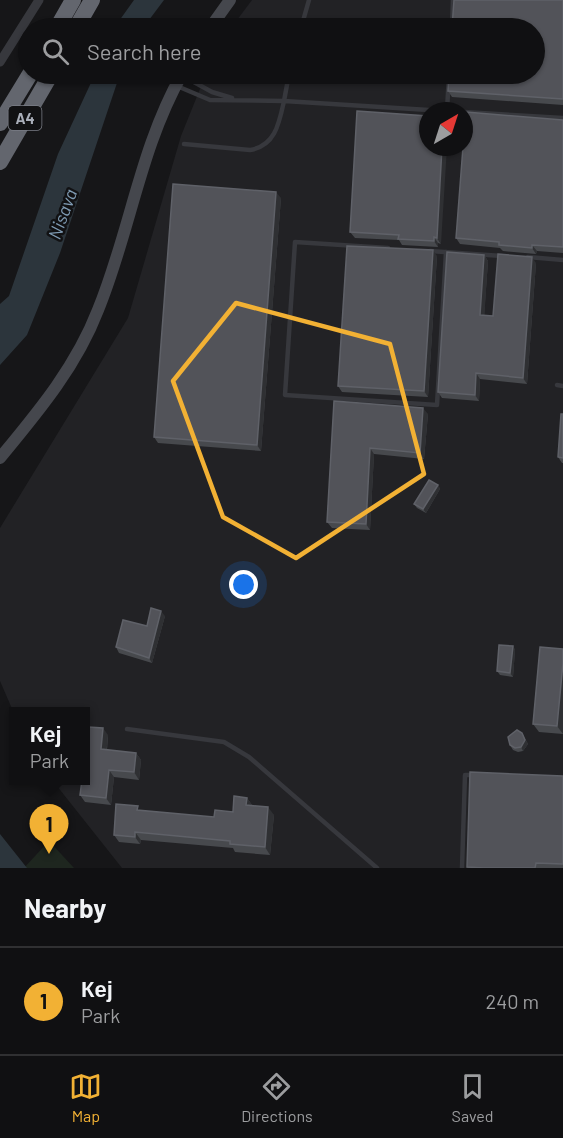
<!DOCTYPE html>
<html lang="en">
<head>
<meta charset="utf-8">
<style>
	body { margin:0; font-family:Barlow,sans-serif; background:#19191b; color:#f1f3f6 }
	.compass { position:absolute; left:419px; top:102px; width:54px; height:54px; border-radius:50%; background:#101012; box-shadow:0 2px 4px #0004; rotate:39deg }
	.you { position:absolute; left:244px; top:585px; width:21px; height:21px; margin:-15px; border:4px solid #fff; border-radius:50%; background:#1a73e8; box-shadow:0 0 0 9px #1a73e833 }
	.badge { display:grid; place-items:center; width:39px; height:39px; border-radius:50%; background:#f2b134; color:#111; font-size:20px; font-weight:700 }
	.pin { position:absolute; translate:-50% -50px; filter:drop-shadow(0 2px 3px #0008) }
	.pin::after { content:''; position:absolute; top:32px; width:21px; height:18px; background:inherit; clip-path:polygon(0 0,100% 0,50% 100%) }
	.popup { position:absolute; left:9px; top:707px; width:81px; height:78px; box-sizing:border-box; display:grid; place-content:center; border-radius:0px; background:#101012; filter:drop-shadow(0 2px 4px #0005); font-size:20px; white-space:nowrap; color:#9c9d9f }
	.popup b { font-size:22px; color:#f1f3f6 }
	.popup::after { content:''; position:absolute; left:50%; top:100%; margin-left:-12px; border:12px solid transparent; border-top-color:#101012 }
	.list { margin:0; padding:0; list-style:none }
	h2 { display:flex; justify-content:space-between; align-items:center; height:78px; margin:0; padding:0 24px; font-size:26px }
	h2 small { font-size:20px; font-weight:400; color:#9c9d9f }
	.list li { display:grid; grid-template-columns:39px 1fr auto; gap:18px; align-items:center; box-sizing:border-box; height:108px; padding:0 24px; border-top:2px solid #303032 }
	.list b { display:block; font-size:22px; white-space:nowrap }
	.list p { margin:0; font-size:20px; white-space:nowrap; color:#9c9d9f }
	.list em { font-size:20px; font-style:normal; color:#9c9d9f }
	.icon { flex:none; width:33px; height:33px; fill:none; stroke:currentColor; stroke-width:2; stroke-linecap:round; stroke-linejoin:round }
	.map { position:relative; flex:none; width:563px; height:868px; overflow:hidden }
	.search { position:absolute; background:#101012; box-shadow:0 2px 4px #0004; left:18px; right:18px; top:18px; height:66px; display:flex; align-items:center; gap:15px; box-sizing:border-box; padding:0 21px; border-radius:33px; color:#9c9d9f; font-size:22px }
	.sheet { height:186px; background:#101012 }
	nav { display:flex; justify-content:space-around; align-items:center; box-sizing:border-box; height:84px; border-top:2px solid #303032; background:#101012; font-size:16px; color:#9c9d9f }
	nav a { display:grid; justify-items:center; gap:3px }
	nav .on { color:#f2b134 }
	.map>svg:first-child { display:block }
	.built { fill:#222225; fill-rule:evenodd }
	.green { fill:#1e261f }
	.water { fill:#2c353c }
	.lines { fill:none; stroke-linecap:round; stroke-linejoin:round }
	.service { stroke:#37383d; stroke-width:4.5 }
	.minor { stroke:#37383d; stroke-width:9 }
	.secondary { stroke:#45474d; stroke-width:12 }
	.motorway { stroke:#63666e; stroke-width:16 }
	.wall { fill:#47494d }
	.shaded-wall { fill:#2f3033 }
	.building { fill:#525359; stroke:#5f6168; stroke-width:1.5 }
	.marked { fill:none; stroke:#f2b134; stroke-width:4.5; stroke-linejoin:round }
	.labels { text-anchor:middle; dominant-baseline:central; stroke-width:5; stroke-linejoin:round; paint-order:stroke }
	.shield { fill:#111113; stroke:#7b7e86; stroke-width:1.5 }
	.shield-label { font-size:15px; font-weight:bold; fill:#a8adb8 }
	.water-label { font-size:18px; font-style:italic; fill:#7f9bb3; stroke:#111113 }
</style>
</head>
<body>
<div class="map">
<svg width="563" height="868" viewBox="0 0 563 868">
	<rect width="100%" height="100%" fill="#161618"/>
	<path class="built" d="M252 0H563V868H122L53 781 85 780V712L13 711 0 681V528L128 318 181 136 206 74H534V28H231ZM428 111H464V147H428Z"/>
	<path class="green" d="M49 841 74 868H24Z"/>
	<path class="water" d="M134 0H164L143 28H114Z
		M95 74H120L60 253 27 335 0 365V304L9 296 58 154Z
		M0 834 27 868H0Z"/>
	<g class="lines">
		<path class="service" d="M301 28 309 0
			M452 28 453 0
			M183 76 212 92 232 98
			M177 86 210 100 284 101 289 74
			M447 111 449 74
			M464 112 563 118
			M184 144 250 150C275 146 279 124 284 101L445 111
			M388 248 295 242 285 395 437 405 446 252
			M430 251 502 256
			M528 257 563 260
			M557 385 563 386
			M127 729 224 742 249 757 377 868
			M462 868 465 775H474"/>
		<path class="minor" d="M0 62 39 0"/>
		<path class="secondary" d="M210 28 230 0
			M0 458C38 412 76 367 98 310 130 232 140 148 182 74"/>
		<path class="motorway" d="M57 28 73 0
			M76 28 92 0
			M0 123 30 74
			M0 162 51 74"/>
	</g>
	<path class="wall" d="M563 0V105L452 97 448 91Z
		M357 111 441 244 438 243V247L402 245 399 240 355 238 350 232Z
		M563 120V253L537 251 536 254 503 251 500 248 460 244 456 238Z
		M281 198 261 451 158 443 154 437Z
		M484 255 488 261 484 316H493L536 263 527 384 480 379 479 401 442 398 438 392Z
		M437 256 428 397 342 392 338 386Z
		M334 401 428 414 424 459 374 454 370 530 332 528 327 522Z
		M563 414V463H562L558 457Z
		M438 485 440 489 426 513 417 508 414 504Z
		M165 616 152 663 119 653 116 647 147 626Z
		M513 646 515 650 513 677 500 675 497 671Z
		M563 649V734L539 732 533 724Z
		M522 733 528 744 523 751 518 752 513 750 510 745Z
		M108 735 107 750 136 753 141 760 139 780 114 777 111 805 85 802 80 795Z
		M563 776V868H467V867Z
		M247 798 252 805 274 815 270 855 235 852 233 848 141 840 140 844 119 842 114 835 214 817 233 812Z"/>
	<path class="shaded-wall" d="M442 147H447L441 244 437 238Z
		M276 192 281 198 261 451 257 445Z
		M434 237 438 243V247L434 241Z
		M532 245 537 251 536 254 532 248Z
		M433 250 437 256 428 397 424 391Z
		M484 255 488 261 484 321 480 315Z
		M532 257 536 263 527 384 523 378Z
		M476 373 480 379 479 401 475 395Z
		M423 408 428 414 424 459 420 453Z
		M370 448 374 454 370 530 366 524Z
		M438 485 440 489 426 513 423 509Z
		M161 611 165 616 152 663 149 658Z
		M513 646 515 650 513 677 510 673Z
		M563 663V734L557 726Z
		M103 728 108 735 106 756 101 749Z
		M522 733 528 744 523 751 521 747Z
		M136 753 141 760 139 780 134 772Z
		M109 770 114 777 111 805 106 798Z
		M247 798 252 805H246Z
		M268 807 274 815 270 855 265 847Z
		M135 832 141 840 140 844 135 837Z"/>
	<path class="building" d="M454 0H563V99L448 91 449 74H534V28H452Z
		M357 111 428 116V147H442L437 238 434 237V241L398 239 399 235 350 232Z
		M466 112 563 120V247L532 245V248L499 245V242L456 238 463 147H464Z
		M173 184 276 192 257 445 154 437Z
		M347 246 433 250 424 391 338 386Z
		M447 252 484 255 480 315 493 316 498 254 532 257 523 378 476 373 475 395 438 392Z
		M334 401 423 408 420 453 370 448 366 524 327 522Z
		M561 414H563V458L558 457Z
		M429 480 438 485 423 509 414 504Z
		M151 608 161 611 149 658 116 647 123 620 147 626Z
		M499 645 513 646 510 673 497 671Z
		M540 647 563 649V663L557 726 533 724Z
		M88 727 103 728 101 749 136 753 134 772 109 770 106 798 80 795 82 780H85V751Z
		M517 730 522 733 525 740 521 747 515 748 510 745 508 737Z
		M470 772 563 776V864L536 863 535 868H484L467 867Z
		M234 796 247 798 246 805 268 807 265 847 230 844V841L135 832V837L114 835 116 804 138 806 137 810 214 817 215 810 233 812Z"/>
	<path class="marked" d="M236 303 390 344 424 474 296 558 223 517 173 381Z"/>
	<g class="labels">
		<rect class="shield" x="8.5" y="106" width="33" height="24" rx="4.5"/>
		<g class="shield-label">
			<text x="25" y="118">A4</text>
		</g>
		<g class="water-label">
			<text transform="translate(62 214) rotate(-70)">Nisava</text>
		</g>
	</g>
</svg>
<svg class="compass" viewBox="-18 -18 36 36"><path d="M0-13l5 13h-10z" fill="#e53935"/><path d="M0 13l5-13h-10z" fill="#9c9d9f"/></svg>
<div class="you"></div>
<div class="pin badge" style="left:49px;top:854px">1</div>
<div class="popup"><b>Кеј</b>Park</div>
<div class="search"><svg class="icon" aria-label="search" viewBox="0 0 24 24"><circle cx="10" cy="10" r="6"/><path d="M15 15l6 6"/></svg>Search here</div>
</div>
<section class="sheet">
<h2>Nearby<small></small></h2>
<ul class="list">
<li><span class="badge">1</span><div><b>Кеј</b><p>Park</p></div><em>240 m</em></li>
</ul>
</section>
<nav>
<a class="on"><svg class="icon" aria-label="map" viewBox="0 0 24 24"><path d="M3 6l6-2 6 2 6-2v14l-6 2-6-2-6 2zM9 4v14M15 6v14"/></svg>Map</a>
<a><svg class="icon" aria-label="directions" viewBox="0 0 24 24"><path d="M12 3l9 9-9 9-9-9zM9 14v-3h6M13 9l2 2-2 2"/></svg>Directions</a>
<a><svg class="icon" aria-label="saved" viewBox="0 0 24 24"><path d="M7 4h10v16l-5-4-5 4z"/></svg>Saved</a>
</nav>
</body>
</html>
